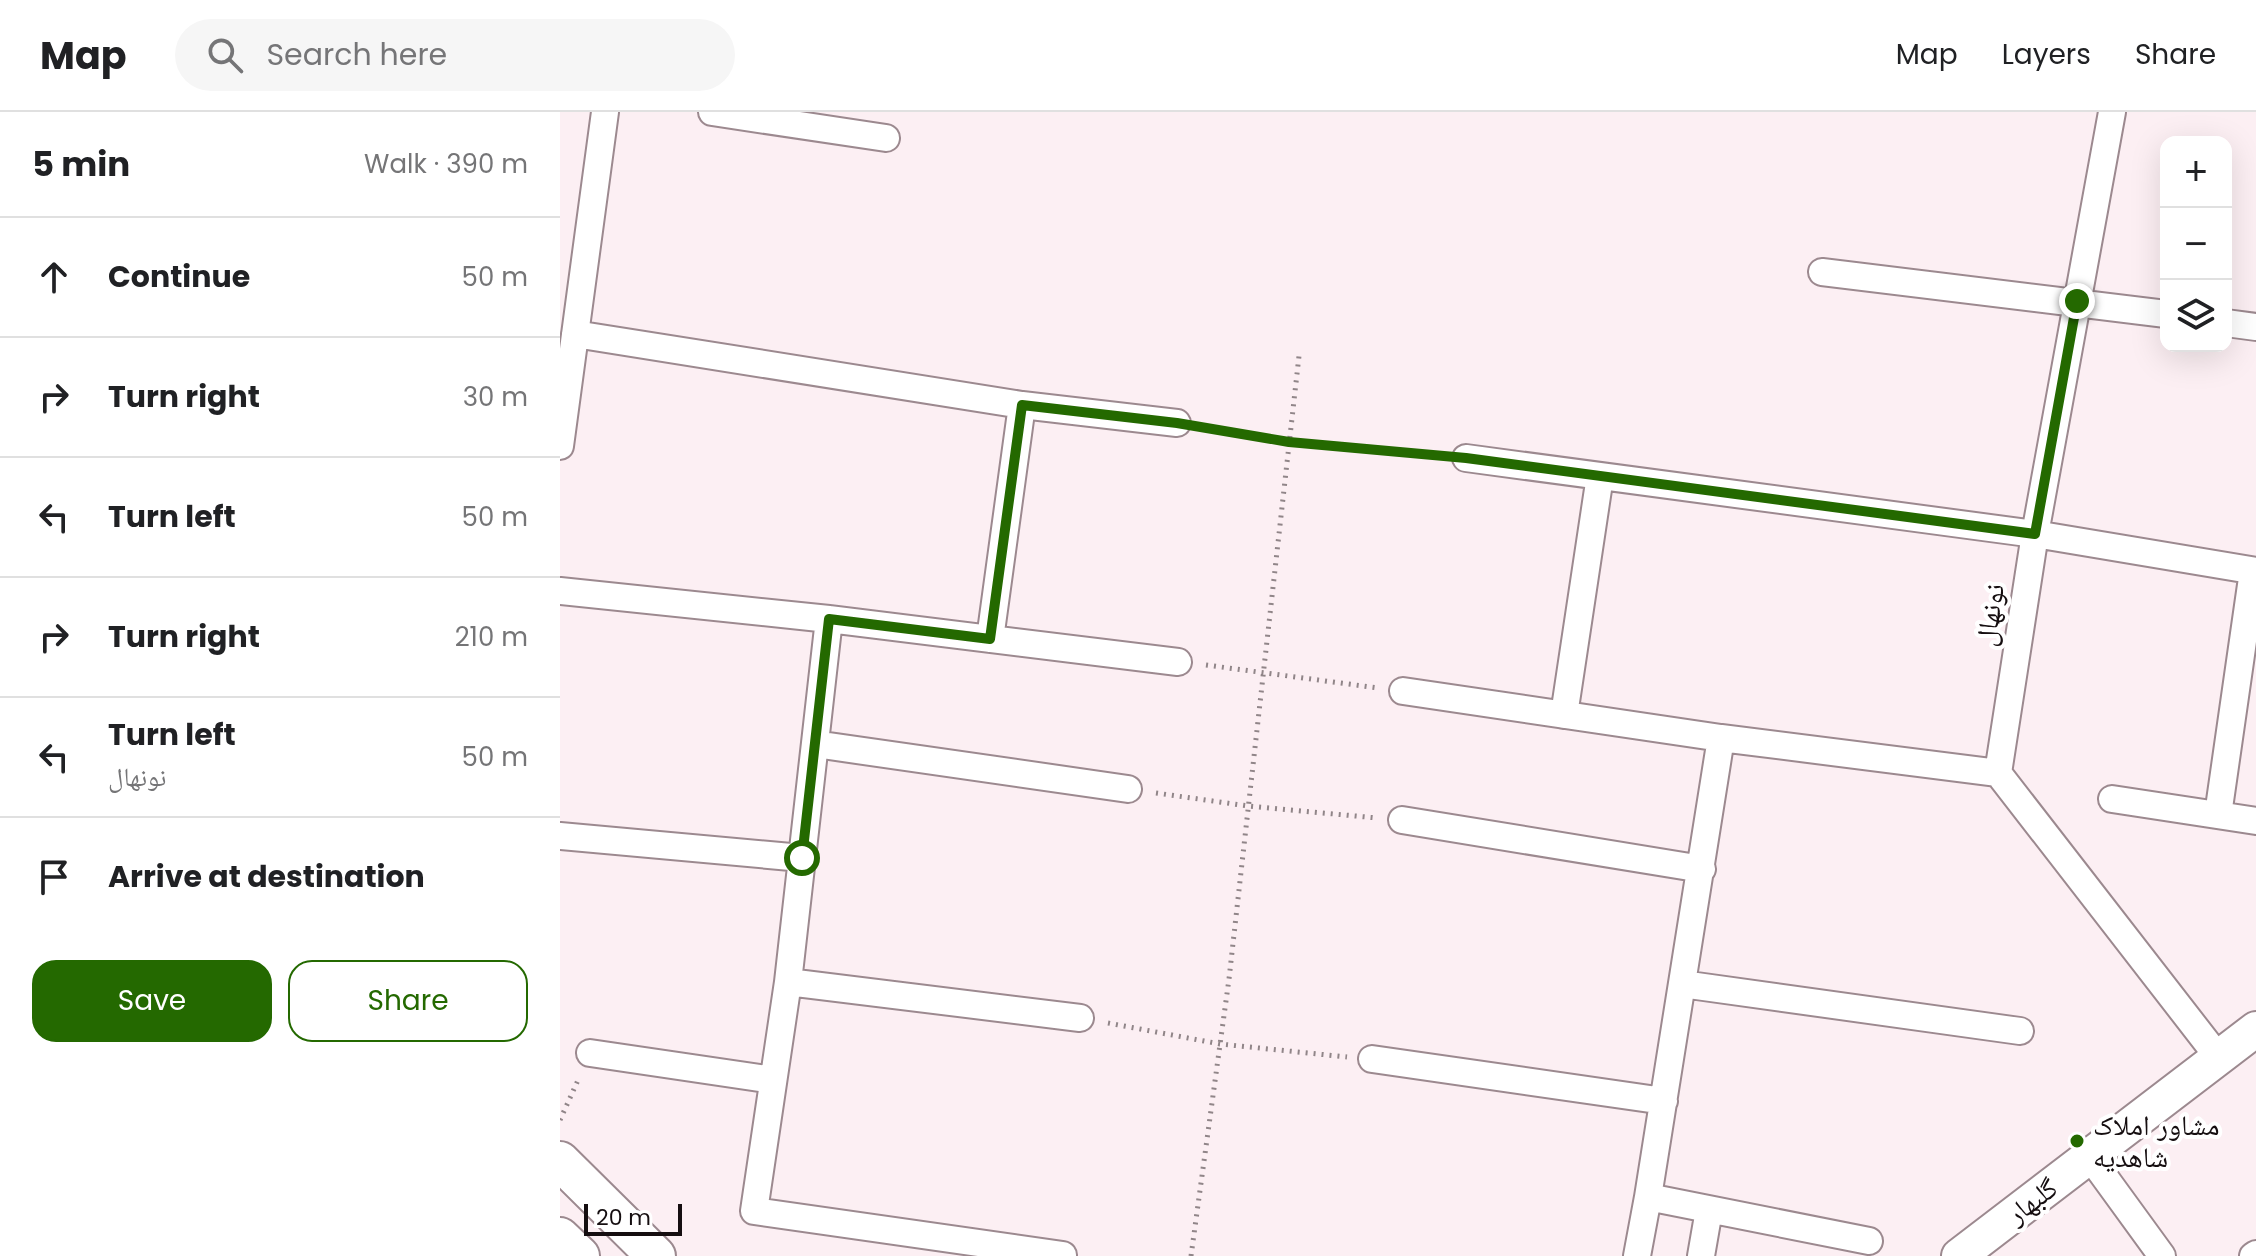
<!DOCTYPE html>
<html lang="en">
<head>
<meta charset="utf-8">
<style>
	body { margin:0; font-family:Poppins,"Noto Naskh Arabic",sans-serif; background:#f6f6f6; color:#202124 }
	.controls { position:absolute; right:24px; top:24px; display:grid; overflow:hidden; border-radius:16px; box-shadow:0 8px 32px #0002 }
	.controls button { width:72px; height:72px; display:grid; place-items:center; padding:0; border:0; border-bottom:2px solid #e0e0e0; background:#fff; color:#202124; font:40px sans-serif }
	.scale { position:absolute; left:24px; bottom:20px; width:98px; box-sizing:border-box; padding-left:8px; border:4px solid #150e10; border-top:0; font-size:22px; line-height:28px; white-space:nowrap; color:#150e10; -webkit-text-stroke:6px #fff; paint-order:stroke }
	.stop { position:absolute; width:24px; height:24px; margin:-18px; border:6px solid #246900; border-radius:50%; background:#fff }
	.stop.end { background:#246900; border-color:#fff; box-shadow:0 2px 8px #0008 }
	.list { margin:0; padding:0; list-style:none }
	h2 { display:flex; justify-content:space-between; align-items:center; height:104px; margin:0; padding:0 32px; font-size:34px }
	h2 small { font-size:26px; font-weight:400; color:#757577 }
	.list li { display:grid; grid-template-columns:52px 1fr auto; gap:24px; align-items:center; box-sizing:border-box; height:120px; padding:0 32px; border-top:2px solid #e0e0e0 }
	.list b { display:block; font-size:30px; white-space:nowrap }
	.list p { margin:0; font-size:26px; white-space:nowrap; color:#757577 }
	.list em { font-size:26px; font-style:normal; color:#757577 }
	.actions { display:flex; gap:16px; padding:24px 32px }
	.actions a { flex:1; padding:18px 0; border:2px solid #246900; border-radius:24px; text-align:center; font-size:28px; color:#246900 }
	.actions .main { background:#246900; color:#fff }
	.icon { flex:none; width:44px; height:44px; fill:none; stroke:currentColor; stroke-width:2; stroke-linecap:round; stroke-linejoin:round }
	.map { position:relative; flex:none; width:1696px; height:1144px; overflow:hidden }
	header { display:flex; align-items:center; gap:48px; box-sizing:border-box; height:112px; padding:0 40px; background:#fff; border-bottom:2px solid #e0e0e0 }
	header strong { font-size:38px }
	nav { display:flex; gap:44px; margin-inline-start:auto; font-size:28px }
	.search { width:560px; height:72px; background:#f6f6f6; display:flex; align-items:center; gap:20px; box-sizing:border-box; padding:0 28px; border-radius:44px; color:#757577; font-size:30px }
	main { display:flex }
	aside { flex:1; background:#fff }
	.map>svg:first-child { display:block }
	.lines { fill:none; stroke-linecap:round; stroke-linejoin:round }
	.minor-casing { stroke:#9c898f; stroke-width:30 }
	.tertiary-casing { stroke:#9c898f; stroke-width:38 }
	.secondary-casing { stroke:#9c898f; stroke-width:42 }
	.path { stroke:#908588; stroke-width:5; stroke-dasharray:2 6; stroke-linecap:butt }
	.minor { stroke:#fff; stroke-width:26 }
	.tertiary { stroke:#fff; stroke-width:34 }
	.secondary { stroke:#fff; stroke-width:38 }
	.route { stroke:#246900; stroke-width:10 }
	.poi-dot { fill:#246900; stroke:#fff; stroke-width:3 }
	.labels { text-anchor:middle; dominant-baseline:central; stroke-width:8; stroke-linejoin:round; paint-order:stroke }
	.street-label { font-size:28px; fill:#150e10; stroke:#fff }
	.poi-label { font-size:28px; fill:#150e10; stroke:#fff; text-anchor:start }
</style>
</head>
<body>
<header>
<strong>Map</strong>
<div class="search"><svg class="icon" aria-label="search" viewBox="0 0 24 24"><circle cx="10" cy="10" r="6"/><path d="M15 15l6 6"/></svg>Search here</div>
<nav><a>Map</a><a>Layers</a><a>Share</a></nav>
</header>
<main>
<aside>
<h2>5 min<small>Walk · 390 m</small></h2>
<ul class="list">
<li><svg class="icon" aria-label="ahead" viewBox="0 0 24 24"><path d="M12 20V5M6 11l6-6 6 6"/></svg><div><b>Continue</b></div><em>50 m</em></li>
<li><svg class="icon" aria-label="right" viewBox="0 0 24 24"><path d="M7 20v-9h11M14 6l5 5-5 5"/></svg><div><b>Turn right</b></div><em>30 m</em></li>
<li><svg class="icon" aria-label="left" viewBox="0 0 24 24"><path d="M17 20v-9H6M10 6l-5 5 5 5"/></svg><div><b>Turn left</b></div><em>50 m</em></li>
<li><svg class="icon" aria-label="right" viewBox="0 0 24 24"><path d="M7 20v-9h11M14 6l5 5-5 5"/></svg><div><b>Turn right</b></div><em>210 m</em></li>
<li><svg class="icon" aria-label="left" viewBox="0 0 24 24"><path d="M17 20v-9H6M10 6l-5 5 5 5"/></svg><div><b>Turn left</b><p>نونهال</p></div><em>50 m</em></li>
<li><svg class="icon" aria-label="arrive" viewBox="0 0 24 24"><path d="M6 21V4h12l-3 4 3 4H6"/></svg><div><b>Arrive at destination</b></div></li>
</ul>
<div class="actions"><a class="main">Save</a><a>Share</a></div>
</aside>
<div class="map">
<svg width="1696" height="1144" viewBox="0 0 1696 1144">
	<rect width="100%" height="100%" fill="#fceff3"/>
	<g class="lines">
		<g class="minor-casing">
			<path id="minor" d="M152 0 326 26
				M1552 0 1475 422 1438 661 1659 946
				M1262 160 1606 202
				M1666 211 1696 215
				M15 222 462 293 430 527
				M462 293 617 311
				M0 334 45 0
				M906 346 1475 422 1696 459
				M0 479 269 507 618 550
				M269 507 228 870 194 1099 503 1143
				M843 579 1161 626
				M1004 603 1040 364
				M255 632 568 677
				M1552 687 1696 709
				M1658 703 1693 459
				M842 708 1142 757
				M0 724 242 746
				M228 870 520 906
				M1122 872 1460 919
				M30 941 213 968
				M812 947 1104 989
				M1530 1045 1602 1144
				M1088 1085 1161 626 1438 661
				M1077 1144 1088 1085 1309 1129
				M1141 1144 1149 1098
				M1693 1144 1696 1142"/>
		</g>
		<g class="tertiary-casing">
			<path id="tertiary" d="M1399 1144 1696 917"/>
		</g>
		<g class="secondary-casing">
			<path id="secondary" d="M0 1049 96 1144
				M0 1125 20 1144"/>
		</g>
		<path class="path" d="M645 316 729 330 881 344
			M646 553 818 576
			M596 681 688 694 817 706
			M548 911 660 932 787 945
			M0 1008 19 966
			M631 1144 669 867 739 244"/>
		<use href="#minor" class="minor"/>
		<use href="#tertiary" class="tertiary"/>
		<use href="#secondary" class="secondary"/>
	</g>
	<g class="lines">
		<path class="route" d="M242 746 269 507 430 527 462 293 617 311 729 330 906 346 1475 422 1517 189"/>
	</g>
	<circle class="poi-dot" cx="1517" cy="1029" r="8"/>
	<g class="labels">
		<g class="street-label">
			<text transform="translate(1430 503) rotate(-81)">نونهال</text>
			<text transform="translate(1472 1089) rotate(-37)">گلبهار</text>
		</g>
		<g class="poi-label">
			<text x="1533" y="1013">مشاور املاک<tspan x="1533" dy="32">شاهدیه</tspan></text>
		</g>
	</g>
</svg>
<div class="controls">
<button>+</button>
<button>−</button>
<button><svg class="icon" aria-label="layers" viewBox="0 0 24 24"><path d="M12 4l9 5-9 5-9-5zM3 14l9 5 9-5"/></svg></button>
</div>
<div class="scale">20 m</div>
<div class="stop" style="left:242px;top:746px"></div>
<div class="stop end" style="left:1517px;top:189px"></div>
</div>
</main>
</body>
</html>
